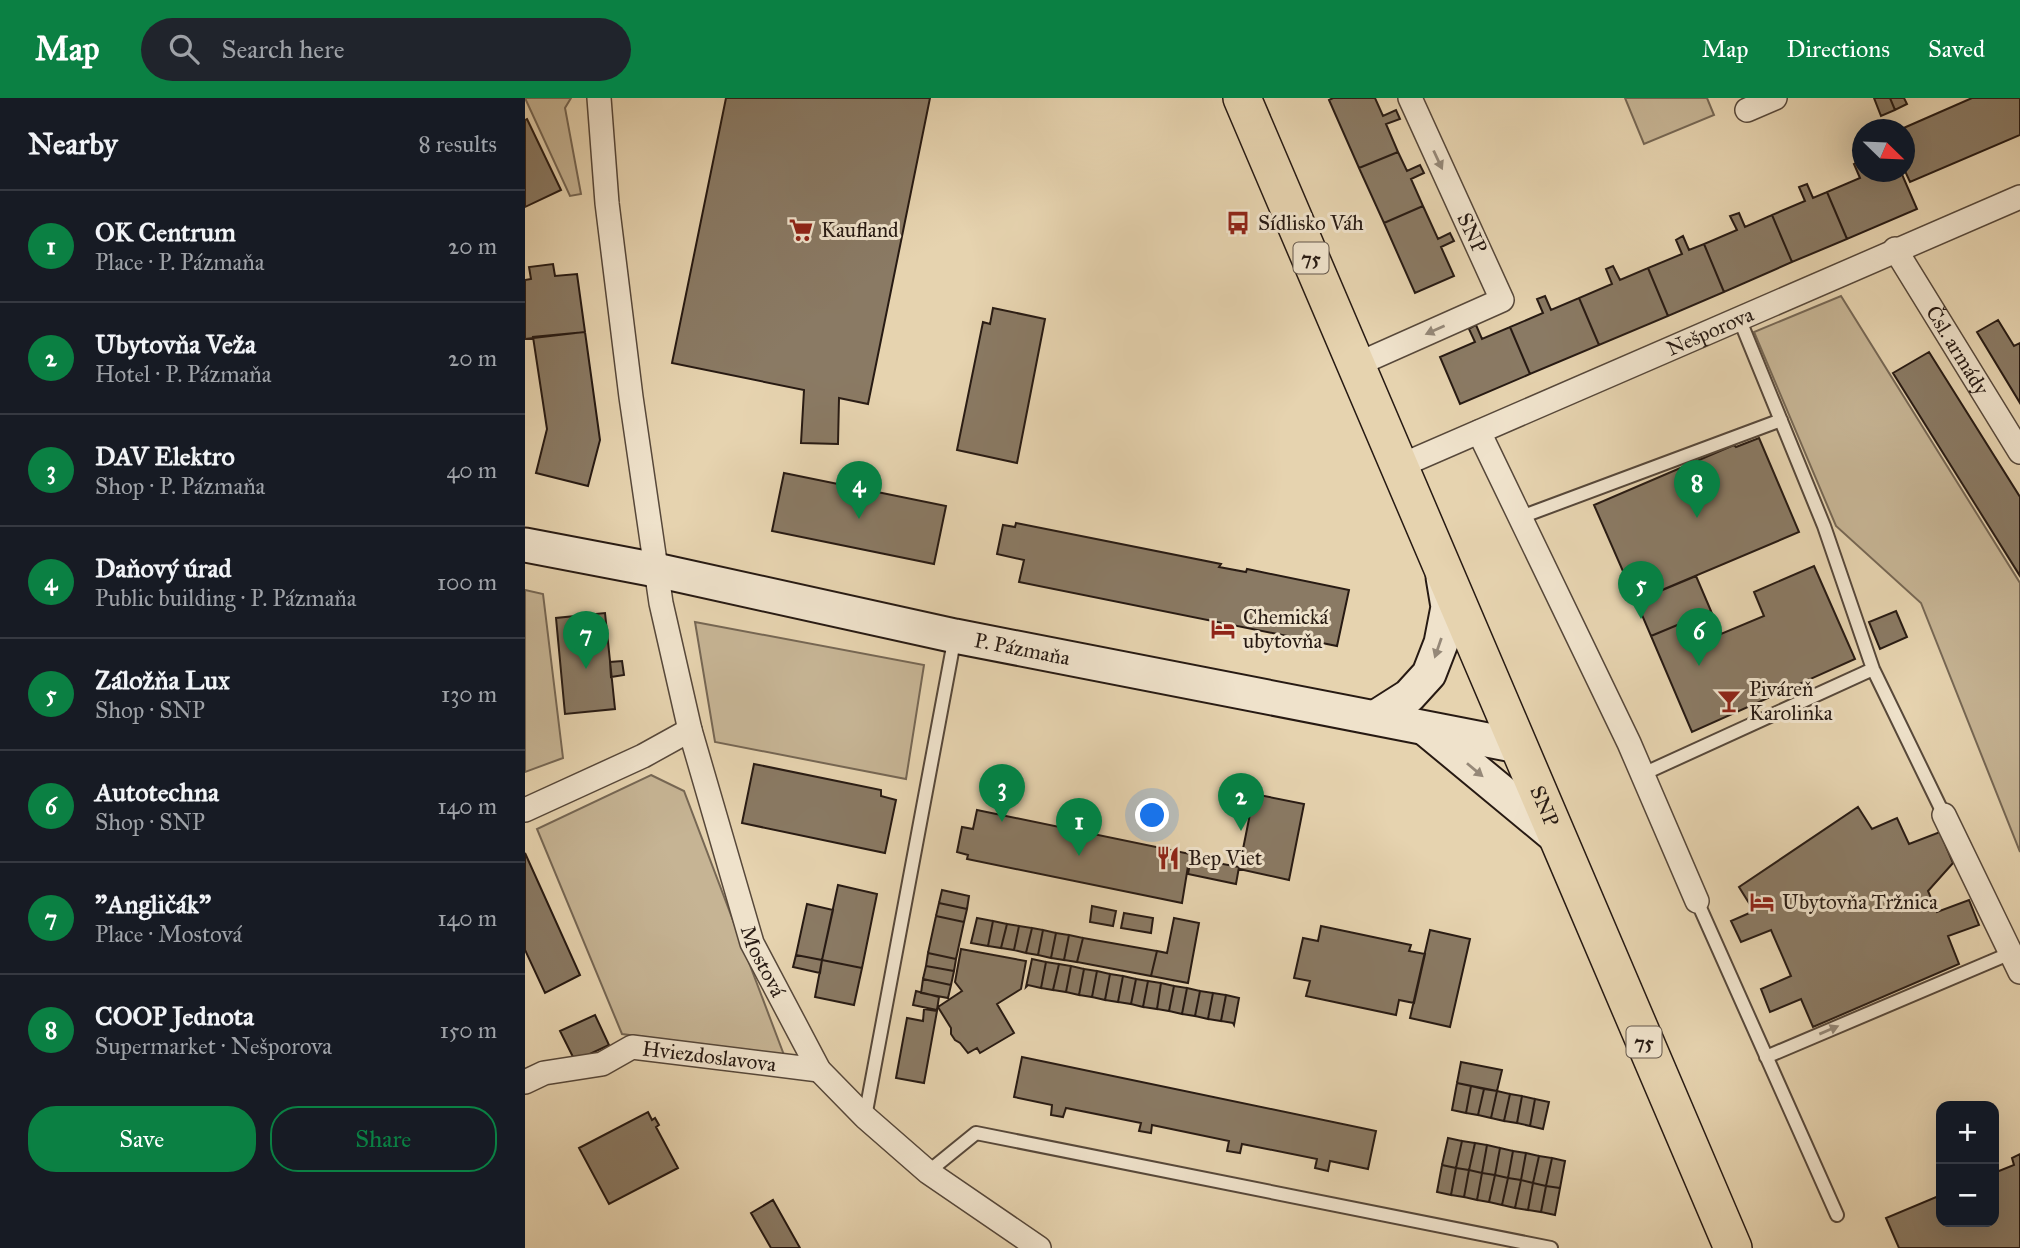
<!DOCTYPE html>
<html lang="en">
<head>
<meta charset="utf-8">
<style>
	body { margin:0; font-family:"IM FELL Great Primer",serif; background:#20242c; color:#f1f3f6 }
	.controls { position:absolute; right:21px; bottom:21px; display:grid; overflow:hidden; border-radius:14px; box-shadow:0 7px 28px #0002 }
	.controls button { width:63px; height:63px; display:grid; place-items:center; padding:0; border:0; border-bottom:2px solid #363941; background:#171b24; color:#f1f3f6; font:35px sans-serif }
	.compass { position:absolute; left:1327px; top:21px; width:63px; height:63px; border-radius:50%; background:#171b24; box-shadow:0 7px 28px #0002; rotate:113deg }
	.you { position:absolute; left:628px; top:718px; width:24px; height:24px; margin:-18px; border:5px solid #fff; border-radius:50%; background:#1a73e8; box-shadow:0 0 0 10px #1a73e833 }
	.badge { display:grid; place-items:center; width:46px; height:46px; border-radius:50%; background:#0b8043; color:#fff; font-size:23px; font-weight:700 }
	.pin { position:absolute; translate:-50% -58px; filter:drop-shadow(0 2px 4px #0008) }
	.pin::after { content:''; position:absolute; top:37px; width:24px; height:21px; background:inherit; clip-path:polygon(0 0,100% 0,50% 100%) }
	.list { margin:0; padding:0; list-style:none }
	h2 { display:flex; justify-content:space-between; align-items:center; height:91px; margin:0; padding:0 28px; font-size:30px }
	h2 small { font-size:23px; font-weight:400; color:#9ea1a6 }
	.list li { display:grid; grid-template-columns:46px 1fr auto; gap:21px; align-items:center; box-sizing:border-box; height:112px; padding:0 28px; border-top:2px solid #363941 }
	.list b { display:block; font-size:26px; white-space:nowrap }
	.list p { margin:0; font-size:23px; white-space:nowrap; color:#9ea1a6 }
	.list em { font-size:23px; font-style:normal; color:#9ea1a6 }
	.actions { display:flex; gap:14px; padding:21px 28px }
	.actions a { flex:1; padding:16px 0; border:2px solid #0b8043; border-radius:28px; text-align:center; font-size:24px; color:#0b8043 }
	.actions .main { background:#0b8043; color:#fff }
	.icon { flex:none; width:38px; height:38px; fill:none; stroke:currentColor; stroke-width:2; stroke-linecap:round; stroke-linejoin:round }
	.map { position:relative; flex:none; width:1495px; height:1150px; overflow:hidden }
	header { display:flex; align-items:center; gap:42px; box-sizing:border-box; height:98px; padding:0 35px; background:#0b8043; color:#fff }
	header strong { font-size:33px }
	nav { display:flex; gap:38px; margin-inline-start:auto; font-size:24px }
	.search { width:490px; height:63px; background:#20242c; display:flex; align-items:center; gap:18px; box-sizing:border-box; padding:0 24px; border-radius:38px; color:#9ea1a6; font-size:26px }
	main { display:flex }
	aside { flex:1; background:#171b24 }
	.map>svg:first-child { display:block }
	.green { fill:#c6b494; stroke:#766754; stroke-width:2 }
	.building { fill:#8a7a64; stroke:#271a13; stroke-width:2 }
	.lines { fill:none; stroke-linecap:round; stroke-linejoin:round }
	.lane-casing { stroke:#57483a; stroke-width:16 }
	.street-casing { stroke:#57483a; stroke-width:26 }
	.secondary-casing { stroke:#271a13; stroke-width:37 }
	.primary-casing { stroke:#271a13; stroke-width:40 }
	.lane { stroke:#efe2cb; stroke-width:12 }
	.street { stroke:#efe2cb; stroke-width:23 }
	.secondary { stroke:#efe2cb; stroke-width:33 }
	.primary { stroke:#e6d3af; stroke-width:37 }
	.oneway { fill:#958878 }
	.labels { text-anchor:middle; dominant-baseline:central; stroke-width:6; stroke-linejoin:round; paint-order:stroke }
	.shield { fill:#efe2cb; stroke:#63564a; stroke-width:2 }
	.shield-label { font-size:19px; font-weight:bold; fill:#271a13 }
	.poi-label { font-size:21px; fill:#271a13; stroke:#efe2cb; text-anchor:start }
	.street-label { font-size:21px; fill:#271a13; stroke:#efe2cb }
</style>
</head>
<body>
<header>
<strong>Map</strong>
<div class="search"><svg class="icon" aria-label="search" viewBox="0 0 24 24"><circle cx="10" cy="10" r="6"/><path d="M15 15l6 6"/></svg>Search here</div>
<nav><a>Map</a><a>Directions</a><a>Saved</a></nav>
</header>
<main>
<aside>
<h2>Nearby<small>8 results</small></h2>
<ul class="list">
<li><span class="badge">1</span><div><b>OK Centrum</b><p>Place · P. Pázmaňa</p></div><em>20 m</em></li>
<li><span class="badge">2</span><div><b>Ubytovňa Veža</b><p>Hotel · P. Pázmaňa</p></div><em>20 m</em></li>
<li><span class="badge">3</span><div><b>DAV Elektro</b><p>Shop · P. Pázmaňa</p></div><em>40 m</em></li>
<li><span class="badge">4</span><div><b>Daňový úrad</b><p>Public building · P. Pázmaňa</p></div><em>100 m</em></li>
<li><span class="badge">5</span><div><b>Záložňa Lux</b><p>Shop · SNP</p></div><em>130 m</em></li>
<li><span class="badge">6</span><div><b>Autotechna</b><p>Shop · SNP</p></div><em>140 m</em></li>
<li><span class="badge">7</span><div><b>&quot;Angličák&quot;</b><p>Place · Mostová</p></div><em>140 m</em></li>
<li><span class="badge">8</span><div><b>COOP Jednota</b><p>Supermarket · Nešporova</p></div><em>150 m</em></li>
</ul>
<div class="actions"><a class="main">Save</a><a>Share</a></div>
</aside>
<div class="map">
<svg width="1495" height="1150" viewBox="0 0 1495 1150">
	<rect width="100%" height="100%" fill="#e6d3af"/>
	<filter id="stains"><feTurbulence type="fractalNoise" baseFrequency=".00286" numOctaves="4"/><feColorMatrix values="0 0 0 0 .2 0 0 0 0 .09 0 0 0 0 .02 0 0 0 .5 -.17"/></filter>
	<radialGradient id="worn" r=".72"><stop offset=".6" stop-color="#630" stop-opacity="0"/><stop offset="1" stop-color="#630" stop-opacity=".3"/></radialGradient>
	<path class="green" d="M0 0H46L40 10 56 96 45 98Z
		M1100 0H1182L1189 17 1119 46Z
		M1316 198 1495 485V754L1396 505 1311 428 1229 234Z
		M0 492 18 496 38 660 0 674Z
		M170 524 399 567 381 681 190 644Z
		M126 677 159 693 259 957 97 936 12 731Z"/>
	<path class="building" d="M201 0H405L343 306 314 300 313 346 276 345 279 292 147 265Z
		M808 0H850L858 18 871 12 875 21 861 26 873 54 834 70 804 2Z
		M1349 0H1365L1370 12 1356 18Z
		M1365 0H1379L1382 6 1370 12Z
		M1447 0H1495V37L1385 84 1380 73V32H1374Z
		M2 21 36 92 0 109V22Z
		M873 54 882 73 895 67 899 75 886 81 898 108 859 125 834 70Z
		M1337 63 1338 74H1342L1343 76 1350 74H1376L1392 111 1322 141 1302 94 1335 80 1329 66Z
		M1282 86 1288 100 1302 94 1322 141 1267 164 1247 117 1280 103 1274 89Z
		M898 108 913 141 925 135 929 143 916 149 929 178 890 195 859 125Z
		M1214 115 1220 129 1247 117 1267 164 1199 194 1179 146 1212 132 1205 118Z
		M1158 138 1164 152 1179 146 1199 194 1143 218 1123 170 1157 156 1151 142Z
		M28 166 30 178 52 176 60 234 0 241V182L6 181 4 169Z
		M1088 168 1095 182 1123 170 1143 218 1074 247 1054 200 1087 186 1081 171Z
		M1020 198 1026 212 1054 200 1074 247 1005 276 985 229 1018 215 1012 201Z
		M468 210 520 221 492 365 432 352 458 224 465 226Z
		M1473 222 1489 248 1495 245V305L1452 234Z
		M951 227 957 241 985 229 1005 276 935 306 915 259 950 244 944 231Z
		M60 234 75 342 63 388 11 375 22 331 8 239Z
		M1404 254 1495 399V478L1368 275Z
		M1234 340 1274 434 1111 503 1069 407 1209 347 1211 349Z
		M259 375 421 408 409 466 247 433Z
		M491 425 696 466 694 469 721 474 722 471 824 492 812 548 494 484 499 462 472 456 478 427 490 429Z
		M1289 468 1330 561 1167 634 1126 538 1186 513 1196 536 1239 518 1229 494Z
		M1171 478 1186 513 1126 538 1111 503Z
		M1371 513 1382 539 1355 551 1344 524Z
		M80 515 90 611 40 616 31 520Z
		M97 563 99 577 86 579 85 564Z
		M229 666 356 692V698L371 702 360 755 217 725Z
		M729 696 779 706 764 782 714 771Z
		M1333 709 1347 731 1372 720 1384 746 1415 734 1428 765 1403 793 1412 814 1444 802 1454 827 1423 838 1434 866 1288 929 1276 901 1245 914 1236 891 1266 878 1246 832 1216 844 1206 823 1229 813 1214 789Z
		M452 712 665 756 657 805 442 761 443 757 432 754 437 729 448 731Z
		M0 755 55 877 20 895 0 852Z
		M666 760 714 769 711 786 663 776Z
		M313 787 352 796 337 870 297 862Z
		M417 792 444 798 442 811 414 805Z
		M414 805 442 811 439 824 411 818Z
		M282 806 308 812 297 862 271 857Z
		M567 808 591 813 588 828 565 824Z
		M599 815 628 820 626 835 596 830Z
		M411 818 439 824 431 861 403 855Z
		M452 820 468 823 463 848 446 845Z
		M649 820 674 825 663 885 626 878 632 853 642 855Z
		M468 823 482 826 476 850 463 848Z
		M482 826 494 828 489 852 476 850Z
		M494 828 507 830 501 855 489 852Z
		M796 828 886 847 884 853 900 856 889 905 874 902 871 917 781 898 785 883 769 880 778 840 793 843Z
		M507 830 518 832 513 857 501 855Z
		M518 832 531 835 526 860 513 857Z
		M905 832 945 841 925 929 885 920Z
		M531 835 544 837 539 862 526 860Z
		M544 837 558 840 552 864 539 862Z
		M558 840 632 853 626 878 552 864Z
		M436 851 501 863 496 891 472 906 489 935 455 955 452 950 443 955 435 945 430 942 426 936V930L413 909 437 893 430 884Z
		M403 855 431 861 429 873 401 868Z
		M271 857 297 862 295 875 268 869Z
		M507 861 521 864 516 890 503 887 501 889Z
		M297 862 337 870 329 907 290 899Z
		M521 864 534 866 528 892 516 890Z
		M534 866 546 868 541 894 528 892Z
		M401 868 429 873 426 887 398 881Z
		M546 868 559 871 554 897 541 894Z
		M559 871 572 873 567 899 554 897Z
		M572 873 585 876 580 902 567 899Z
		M585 876 598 878 593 904 580 902Z
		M598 878 611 881 606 906 593 904Z
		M398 881 426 887 423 900 396 895Z
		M611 881 623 883 618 909 606 906Z
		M623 883 636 885 632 911 618 909Z
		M636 885 649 888 644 913 632 911Z
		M649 888 662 890 657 916 644 913Z
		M662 890 675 893 670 918 657 916Z
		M391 893 414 899 412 912 388 907Z
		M675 893 688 895 683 921 670 918Z
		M688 895 701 897 696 923 683 921Z
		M701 897 714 900 709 927 708 925 696 923Z
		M399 911 412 913 399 985 371 980 382 920 398 923Z
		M70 917 84 947 50 963 35 933Z
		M497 959 851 1033 843 1071 805 1063 803 1073 790 1070 792 1061 717 1046 715 1055 702 1053 704 1043 627 1027 626 1035 614 1033 616 1025 541 1010 538 1019 526 1017 527 1007 489 999Z
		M936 964 977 972 972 993 932 985Z
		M932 985 946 988 941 1015 927 1012Z
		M946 988 959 991 953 1017 941 1015Z
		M959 991 972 993 966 1020 953 1017Z
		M972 993 985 996 979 1023 966 1020Z
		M985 996 997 998 992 1025 979 1023Z
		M997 998 1010 1001 1005 1028 992 1025Z
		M1010 1001 1024 1004 1018 1031 1005 1028Z
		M123 1014 127 1022 130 1020 134 1027 131 1029 153 1070 84 1106 54 1050Z
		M923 1040 937 1043 931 1070 917 1067Z
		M937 1043 950 1045 944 1072 931 1070Z
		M950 1045 962 1047 957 1075 944 1072Z
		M962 1047 975 1050 970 1077 957 1075Z
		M975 1050 988 1053 983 1080 970 1077Z
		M988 1053 1001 1055 996 1082 983 1080Z
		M1001 1055 1014 1058 1008 1085 996 1082Z
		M1495 1056V1150H1374L1361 1120 1416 1097V1124H1469V1075L1489 1067 1487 1060Z
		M1014 1058 1027 1060 1021 1088 1008 1085Z
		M1027 1060 1040 1063 1035 1090 1021 1088Z
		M917 1067 931 1070 926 1097 912 1094Z
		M931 1070 944 1072 939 1099 926 1097Z
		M944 1072 957 1075 952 1102 939 1099Z
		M957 1075 970 1077 964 1104 952 1102Z
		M970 1077 983 1080 977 1107 964 1104Z
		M983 1080 996 1082 990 1110 977 1107Z
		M996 1082 1008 1085 1003 1112 990 1110Z
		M1008 1085 1021 1088 1016 1114 1003 1112Z
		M1021 1088 1035 1090 1030 1117 1016 1114Z
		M248 1102 275 1150H246L226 1115Z"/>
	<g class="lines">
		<g class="lane-casing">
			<path id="lane" d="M1214 220 1299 428 1348 571 1419 717
				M996 419 1256 322
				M1118 676 1348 571
				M1172 803 1312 1117
				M1241 959 1486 855
				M340 1019 430 538
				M403 1074 451 1035 1026 1150"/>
		</g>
		<g class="street-casing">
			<g id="street">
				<path id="s1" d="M74 0 82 105 106 299 136 505 165 632 227 845 294 972 340 1019 403 1074 514 1150"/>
				<path d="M1222 12 1250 0"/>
				<path id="s2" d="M1370 151 1495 354"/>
				<path d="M831 267 977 202 885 0"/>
				<path d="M954 334 1104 645 1172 803"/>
				<path id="s3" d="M875 368 1495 99"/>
				<path d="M0 712 118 658 165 632"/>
				<path d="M1419 717 1495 874"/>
				<path id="s4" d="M0 984 19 975 77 966 107 949 294 972"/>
			</g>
		</g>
		<g class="secondary-casing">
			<g id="secondary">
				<path id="s5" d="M0 447 131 472 430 538 993 648"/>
				<path d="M851 619 884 598 904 576 916 545 923 509 918 479"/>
				<path d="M902 632 1030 738"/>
			</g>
		</g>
		<g class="primary-casing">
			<g id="primary">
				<path id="s6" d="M717 0 1208 1150"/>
			</g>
		</g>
		<use href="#lane" class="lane"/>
		<use href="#street" class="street"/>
		<use href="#secondary" class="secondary"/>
		<use href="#primary" class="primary"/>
	</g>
	<defs><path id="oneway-solid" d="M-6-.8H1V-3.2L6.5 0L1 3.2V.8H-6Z" transform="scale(1.75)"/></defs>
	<g class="oneway">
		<use href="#oneway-solid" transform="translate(913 62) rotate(65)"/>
		<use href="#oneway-solid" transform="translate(910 232) rotate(156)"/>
		<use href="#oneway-solid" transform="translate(913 550) rotate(109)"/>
		<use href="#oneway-solid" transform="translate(950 672) rotate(40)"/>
		<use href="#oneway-solid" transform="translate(1304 932) rotate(-23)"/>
	</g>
	<defs>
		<g id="bus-bare" transform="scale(1.89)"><path d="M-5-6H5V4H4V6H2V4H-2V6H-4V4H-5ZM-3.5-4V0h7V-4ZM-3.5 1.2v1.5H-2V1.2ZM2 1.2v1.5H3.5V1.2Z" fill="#8f2418" stroke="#efe2cb" stroke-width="2.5" paint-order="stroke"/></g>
		<g id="supermarket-bare" transform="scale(1.89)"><path d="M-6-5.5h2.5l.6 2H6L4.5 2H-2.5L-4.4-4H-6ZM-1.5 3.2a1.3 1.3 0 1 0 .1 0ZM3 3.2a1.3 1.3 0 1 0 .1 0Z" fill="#8f2418" stroke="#efe2cb" stroke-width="2.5" paint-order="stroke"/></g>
		<g id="hotel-bare" transform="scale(1.89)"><path d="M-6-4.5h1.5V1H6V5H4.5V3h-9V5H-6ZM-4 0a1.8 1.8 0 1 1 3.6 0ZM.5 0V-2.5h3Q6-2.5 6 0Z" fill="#8f2418" stroke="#efe2cb" stroke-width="2.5" paint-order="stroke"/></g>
		<g id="bar-bare" transform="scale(1.89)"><path d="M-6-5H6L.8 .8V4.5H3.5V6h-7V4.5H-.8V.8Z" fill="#8f2418" stroke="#efe2cb" stroke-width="2.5" paint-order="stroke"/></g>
		<g id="restaurant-bare" transform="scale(1.89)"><path d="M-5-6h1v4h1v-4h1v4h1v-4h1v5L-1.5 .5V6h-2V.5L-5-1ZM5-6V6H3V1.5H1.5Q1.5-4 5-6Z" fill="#8f2418" stroke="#efe2cb" stroke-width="2.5" paint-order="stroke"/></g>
	</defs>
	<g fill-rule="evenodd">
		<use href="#bus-bare" x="713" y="125"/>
		<use href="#supermarket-bare" x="276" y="132"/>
		<use href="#hotel-bare" x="698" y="531"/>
		<use href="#bar-bare" x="1204" y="603"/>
		<use href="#restaurant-bare" x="643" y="760"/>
		<use href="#hotel-bare" x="1237" y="804"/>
	</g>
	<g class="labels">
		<g class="shield">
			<rect x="768.5" y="144.5" width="35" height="31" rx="5"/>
			<rect x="1101.5" y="928.5" width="35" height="31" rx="5"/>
		</g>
		<g class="shield-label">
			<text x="786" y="160">75</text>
			<text x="1119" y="944">75</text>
		</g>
		<g class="poi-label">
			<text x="733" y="125">Sídlisko Váh</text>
			<text x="296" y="132">Kaufland</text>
			<text x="718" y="519">Chemická<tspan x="718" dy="24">ubytovňa</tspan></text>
			<text x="1224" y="591">Piváreň<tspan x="1224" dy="24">Karolinka</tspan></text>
			<text x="663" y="760">Bep Viet</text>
			<text x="1257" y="804">Ubytovňa Tržnica</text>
		</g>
		<g class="street-label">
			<text transform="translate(947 135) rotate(65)">SNP</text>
			<text stroke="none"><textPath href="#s3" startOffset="338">Nešporova</textPath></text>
			<text stroke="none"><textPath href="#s2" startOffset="119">Čsl. armády</textPath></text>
			<text stroke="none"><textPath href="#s5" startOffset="508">P. Pázmaňa</textPath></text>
			<text stroke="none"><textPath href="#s6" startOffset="770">SNP</textPath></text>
			<text stroke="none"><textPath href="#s1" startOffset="882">Mostová</textPath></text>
			<text stroke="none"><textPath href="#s4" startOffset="192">Hviezdoslavova</textPath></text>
		</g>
	</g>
	<rect width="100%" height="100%" filter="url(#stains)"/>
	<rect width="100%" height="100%" fill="url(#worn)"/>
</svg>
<div class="controls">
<button>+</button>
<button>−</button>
</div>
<svg class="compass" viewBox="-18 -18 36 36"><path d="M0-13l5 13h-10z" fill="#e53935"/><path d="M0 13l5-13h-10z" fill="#9ea1a6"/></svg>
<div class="you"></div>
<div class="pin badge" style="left:554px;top:758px">1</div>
<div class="pin badge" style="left:716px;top:733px">2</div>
<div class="pin badge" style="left:477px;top:724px">3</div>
<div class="pin badge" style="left:334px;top:421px">4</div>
<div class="pin badge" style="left:1116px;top:521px">5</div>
<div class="pin badge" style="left:1174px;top:568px">6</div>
<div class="pin badge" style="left:61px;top:571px">7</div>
<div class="pin badge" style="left:1172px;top:420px">8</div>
</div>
</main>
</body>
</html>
